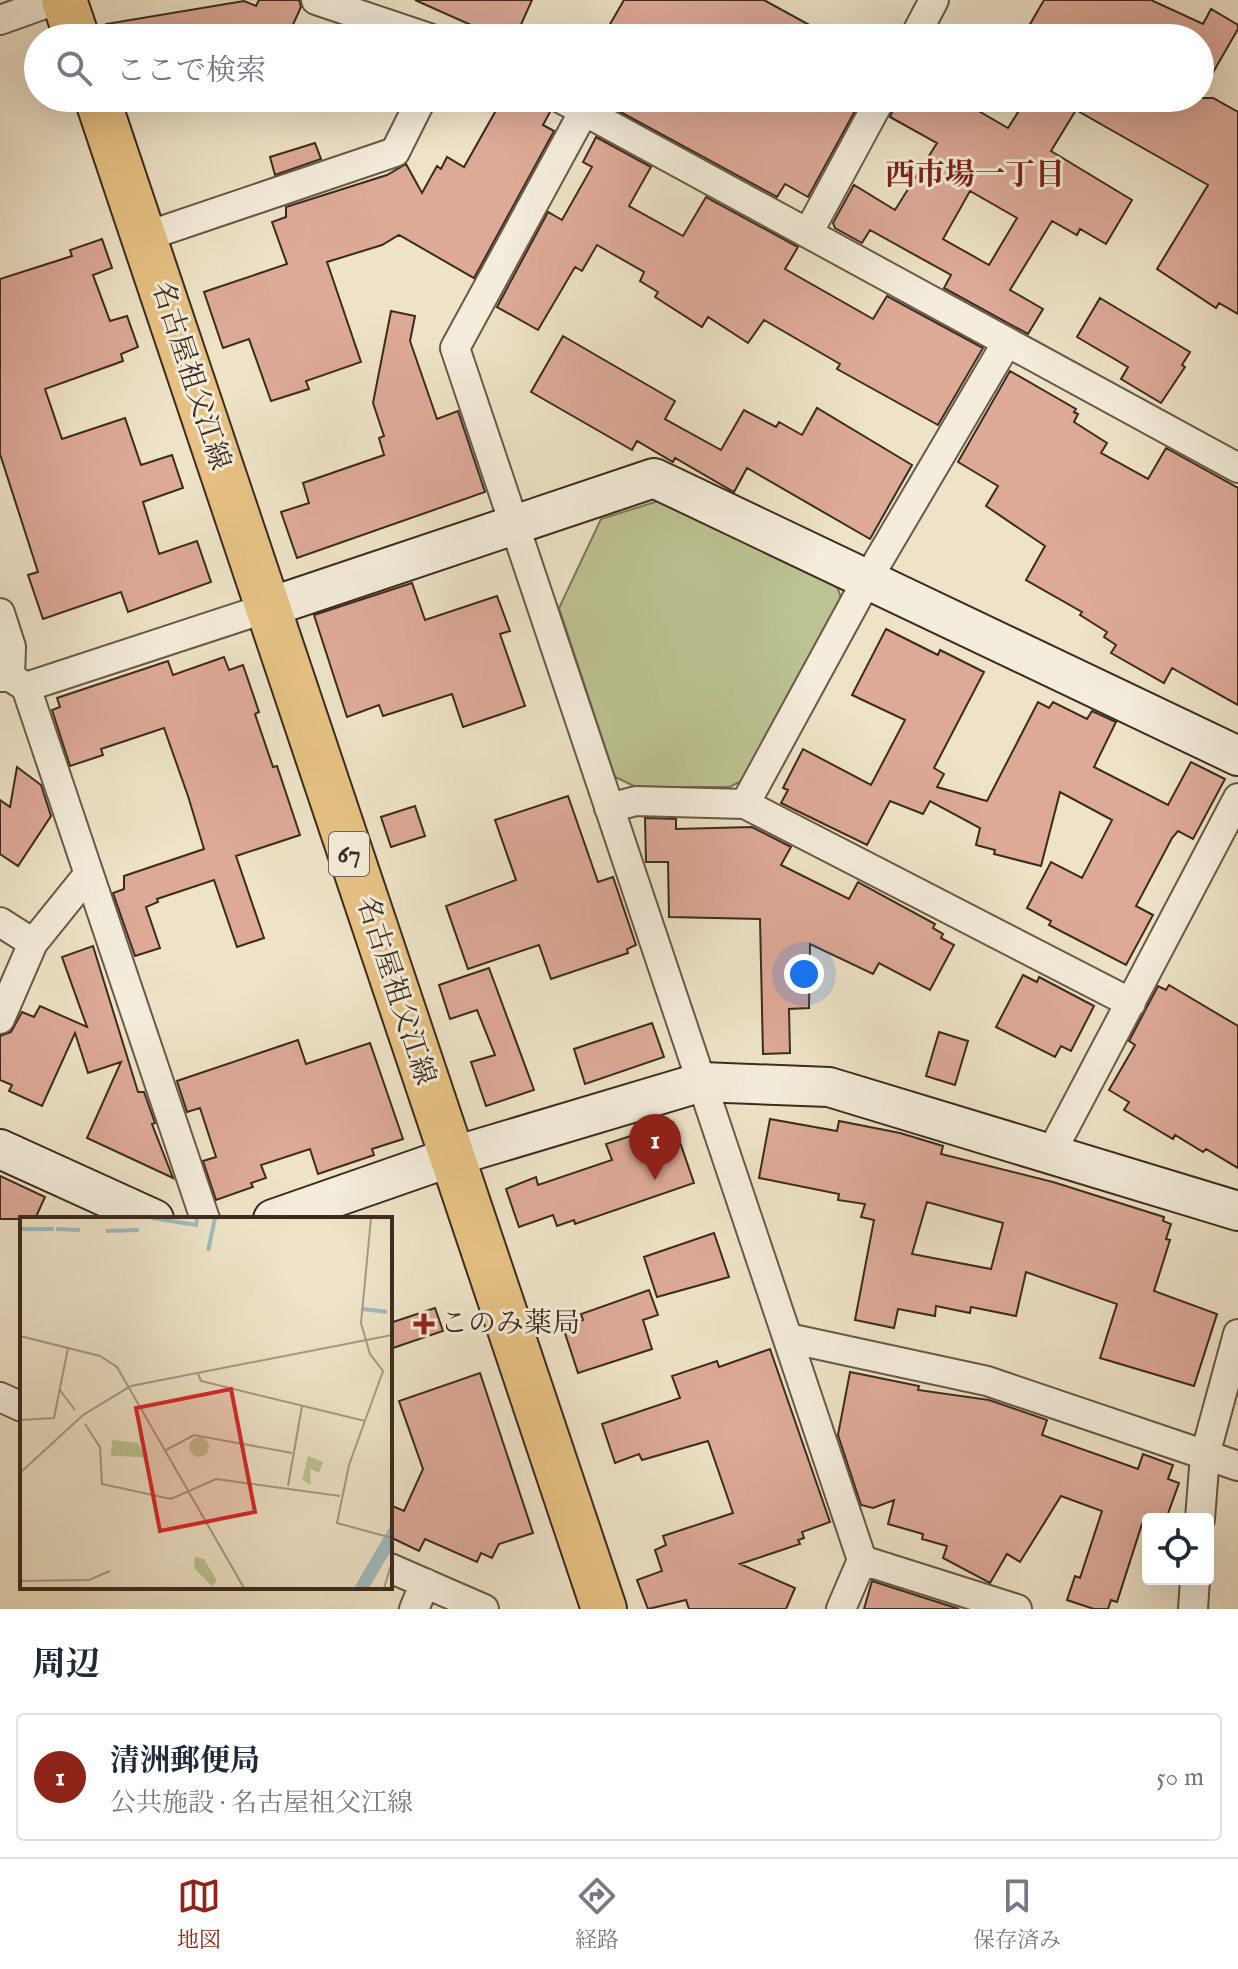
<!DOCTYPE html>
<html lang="ja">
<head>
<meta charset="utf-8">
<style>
	body { margin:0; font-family:"IM FELL English","Noto Serif JP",serif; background:#f2f2f3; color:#1f2937 }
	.controls { position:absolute; right:24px; bottom:24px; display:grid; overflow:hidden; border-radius:8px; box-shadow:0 8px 32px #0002 }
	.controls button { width:72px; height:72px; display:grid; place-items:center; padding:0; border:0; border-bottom:2px solid #e0e1e3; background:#fff; color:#1f2937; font:40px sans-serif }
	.you { position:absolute; left:804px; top:974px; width:28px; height:28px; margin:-20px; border:6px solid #fff; border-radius:50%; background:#1a73e8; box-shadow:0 0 0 12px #1a73e833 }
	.badge { display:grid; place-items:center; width:52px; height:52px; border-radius:50%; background:#8f2418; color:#fff; font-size:26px; font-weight:700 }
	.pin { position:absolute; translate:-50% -66px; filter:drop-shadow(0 2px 4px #0008) }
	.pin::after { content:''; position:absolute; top:42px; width:28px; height:24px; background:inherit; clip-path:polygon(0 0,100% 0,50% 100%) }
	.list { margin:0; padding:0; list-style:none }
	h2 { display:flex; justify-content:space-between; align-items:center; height:104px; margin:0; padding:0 32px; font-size:34px }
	h2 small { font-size:26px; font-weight:400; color:#747a83 }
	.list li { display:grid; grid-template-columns:52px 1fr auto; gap:24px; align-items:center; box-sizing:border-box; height:128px; margin:0 16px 16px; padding:0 16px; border:2px solid #e0e1e3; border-radius:8px }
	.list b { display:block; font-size:30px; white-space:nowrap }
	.list p { margin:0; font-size:26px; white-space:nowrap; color:#747a83 }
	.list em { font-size:26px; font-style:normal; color:#747a83 }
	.icon { flex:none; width:44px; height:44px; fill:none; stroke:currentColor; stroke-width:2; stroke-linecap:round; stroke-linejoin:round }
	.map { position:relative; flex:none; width:1238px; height:1609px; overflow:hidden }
	.search { position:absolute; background:#fff; box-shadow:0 8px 32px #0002; left:24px; right:24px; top:24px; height:88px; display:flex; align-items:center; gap:20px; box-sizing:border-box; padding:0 28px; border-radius:44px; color:#747a83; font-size:30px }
	.sheet { height:248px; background:#fff }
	nav { display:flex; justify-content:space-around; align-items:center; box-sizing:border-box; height:112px; border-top:2px solid #e0e1e3; background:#fff; font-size:22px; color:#747a83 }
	nav a { display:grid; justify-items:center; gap:4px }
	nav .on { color:#8f2418 }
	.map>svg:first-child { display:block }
	.green { fill:#bcc393; stroke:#7c7758; stroke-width:2 }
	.building { fill:#ddaa98; stroke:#3b2b1e; stroke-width:2; fill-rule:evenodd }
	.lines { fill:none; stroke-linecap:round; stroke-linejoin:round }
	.street-casing { stroke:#685948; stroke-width:32 }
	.secondary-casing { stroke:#3b2b1e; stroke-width:42 }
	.primary-casing { stroke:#3b2b1e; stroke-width:48 }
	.street { stroke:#f4eddb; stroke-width:28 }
	.secondary { stroke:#f4eddb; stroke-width:38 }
	.primary { stroke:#e7c284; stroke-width:44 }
	.poi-dot { fill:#8f2418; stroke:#f4eddb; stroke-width:3 }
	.labels { text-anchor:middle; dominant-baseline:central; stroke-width:6; stroke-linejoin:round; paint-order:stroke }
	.shield { fill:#f4eddb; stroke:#726557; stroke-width:2 }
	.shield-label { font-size:26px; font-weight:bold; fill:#3b2b1e }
	.street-label { font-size:28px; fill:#3b2b1e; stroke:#f4eddb }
	.poi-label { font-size:28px; fill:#3b2b1e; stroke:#f4eddb; text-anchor:start }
	.neighbourhood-label { font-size:30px; font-weight:bold; fill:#7a1f14; stroke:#f4eddb }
	.inset-river { fill:none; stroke:#9ebbbf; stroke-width:4 }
	.inset-road { fill:none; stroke:#a69983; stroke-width:2 }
	.view { fill:#d62828; fill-opacity:0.15; stroke:#d62828; stroke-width:4 }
	.inset-edge { fill:none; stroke:#3b2b1e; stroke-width:4 }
</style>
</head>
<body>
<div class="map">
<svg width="1238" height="1609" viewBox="0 0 1238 1609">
	<rect width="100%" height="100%" fill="#eee3c7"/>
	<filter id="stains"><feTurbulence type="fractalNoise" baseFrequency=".0025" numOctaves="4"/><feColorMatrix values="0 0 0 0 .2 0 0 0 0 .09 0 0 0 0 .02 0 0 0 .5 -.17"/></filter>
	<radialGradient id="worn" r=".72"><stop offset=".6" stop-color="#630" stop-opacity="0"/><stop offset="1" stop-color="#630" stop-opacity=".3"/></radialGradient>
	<path class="green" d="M658 501 837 586 841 598 743 780 730 787H636L615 777 559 608 601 519Z"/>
	<path class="building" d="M259 0H299L301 7 287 38H108L106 24 244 1 256 6Z
		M415 0H532L515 38H500Z
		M624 0H764L833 38H602Z
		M1044 0H1151L1203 24 1211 9 1238 25V29L1200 95V38H1022Z
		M503 98H543L550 112 543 125 554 131 474 278 399 235 382 245 327 262 361 362 306 381 309 389 271 401 249 339 223 348 204 292 287 264 272 222 286 217V207L387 175 406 164 422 193 437 166 441 169 447 157 464 167Z
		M619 98H862L808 197 785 184 777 197 613 108Z
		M898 98H956L1008 128 1027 98H1213L1238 112V314L1219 303 1216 308 1157 269 1208 185 1076 110 1051 151 1132 200 1106 244 1080 229 1077 235 1052 221 1010 290 1043 309 1028 334 944 288 951 275 870 230 862 243 835 228 833 223 854 185 895 210 937 143 890 117ZM970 191 1017 218 989 265 943 239Z
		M596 137 651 167 629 206 683 236 706 197 798 247 785 269 873 319 887 296 983 348 938 425 837 369 840 364 764 320 748 343 708 317 702 327 655 297 658 292 640 281 644 272 597 245 582 271 575 267 538 330 497 307 548 212 562 220 592 167 583 162Z
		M315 143 321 159 275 175 270 157Z
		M102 239 112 268 93 275 110 321 127 316 138 347 121 354 123 361 45 389 62 439 125 418 141 465 172 455 183 488 143 502 159 554 197 541 211 582 128 612 121 592 43 619 28 575 38 572 0 454V279L72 256 70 250Z
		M1100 298 1190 352 1182 365 1185 367 1161 403 1121 379 1128 367 1077 337Z
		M391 311 415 316 410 341 437 419 458 411 485 492 297 558 281 512 309 503 303 483 384 455 379 438 384 436 373 403Z
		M563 336 675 401 665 419 721 450 744 410 776 427 779 422 802 435 817 408 912 465 870 539 747 468 734 492 675 458 673 462 637 441 632 450 531 392Z
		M1010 371 1076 409 1074 412 1078 414 1074 422 1107 443 1101 453 1148 479 1166 448 1238 488V705L1172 668 1164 683 1111 653 1116 645 1104 637 1107 632 1080 615 1082 612 1026 580 1045 546 986 506 998 486 958 462Z
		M412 583 425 620 497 596 510 631 500 634 525 706 463 727 452 694 383 716 379 705 347 717 314 615Z
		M886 629 938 655 940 650 984 672 934 768 944 774 937 787 987 801 1038 702 1049 708 1053 702 1087 719 1092 711 1116 722 1094 767 1168 805 1191 762 1225 779 1193 839 1178 831 1172 838 1136 906 1153 915 1126 965 1049 925 1051 921 1027 908 1051 862 1082 878 1112 820 1060 792 1041 866 994 854 995 850 976 845 980 828 930 801 923 814 890 801 867 845 781 803 788 790 783 788 803 749 871 785 905 720 852 695Z
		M224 657 229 670 243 665 259 712 255 714 273 767 277 766 300 835 236 856 264 938 237 947 214 880 157 899 158 902 146 907 160 948 135 956 113 893 124 889V876L204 849 188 796 164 728 101 749 103 755 70 766 52 710 60 707 57 698 168 661 173 675Z
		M17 767 41 785 51 816 18 866 0 854V800L10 807Z
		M568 796 598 882 613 877 636 945 627 949 628 953 551 979 539 945 468 969 446 906 516 880 495 820Z
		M415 806 425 836 391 847 381 817Z
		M645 818 676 819V829L752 827 791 847 781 865 849 899 858 882 935 924 933 928 943 934 941 938 954 945 930 990 879 963 873 974 810 944 809 1008 789 1009 790 1053 763 1054 760 919 669 917 668 862H646Z
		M93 946 138 1092H144L155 1123 152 1124 173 1178 87 1138 121 1062 88 1073 75 1033 42 1106 9 1091 12 1085 0 1080V1036L11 1032 22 1012 34 1017 40 1006 87 1027 62 957Z
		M489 968 534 1090 486 1106 471 1062 495 1055 477 1010 450 1019 439 985Z
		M1023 975 1037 982 1039 977 1094 1006 1071 1051 1061 1046 1055 1057 996 1027Z
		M1169 985 1238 1026V1168L1206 1149 1203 1152 1175 1135 1173 1139 1124 1110 1129 1102 1109 1090 1135 1045 1129 1041 1158 986 1166 990Z
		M652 1023 664 1057 585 1084 574 1049Z
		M939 1032 968 1041 955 1085 926 1076Z
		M298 1040 306 1064 370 1043 403 1139 372 1149 374 1155 318 1174 310 1149 261 1165 266 1178 251 1183 253 1187 216 1200 203 1161 216 1157 200 1108 187 1112 177 1081Z
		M770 1119 837 1131 839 1121 900 1133 943 1146 941 1154 1053 1182 1164 1217 1163 1221 1171 1224 1166 1239 1170 1240 1154 1291 1217 1314 1194 1386 1100 1358 1117 1304 1026 1272 1016 1316 971 1307 970 1313 936 1306 935 1316 898 1309 894 1328 855 1320 874 1220 861 1217 865 1204 838 1200 839 1194 759 1178ZM927 1202 1003 1223 991 1269 912 1254Z
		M673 1122 694 1183 575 1224 574 1220 557 1226 553 1215 519 1227 506 1189 536 1177 538 1185 612 1160 606 1144Z
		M0 1176 45 1197 35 1219H0Z
		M714 1233 729 1277 657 1297 644 1257Z
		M649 1290 658 1315 643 1320 652 1349 578 1373 563 1327 583 1320 581 1314Z
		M435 1308 443 1331 390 1349V1323Z
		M770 1349 830 1522 802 1532 804 1538 798 1540 800 1544 740 1564 795 1588 786 1609H689L686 1600 648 1609 637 1580 662 1571 655 1550 666 1545 663 1536 733 1513 708 1441 642 1460 639 1454 615 1463 602 1424 680 1398 672 1376 717 1361 719 1367Z
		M850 1372 919 1386 918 1390 989 1400 1047 1420 1042 1435 1138 1469 1143 1454 1173 1465 1168 1479 1179 1483 1166 1519H1148V1527L1142 1524 1117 1602 1111 1600 1108 1609H1094L1067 1600 1075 1576 1080 1578 1102 1511 1061 1496 1020 1562 1007 1554 990 1583 943 1558 947 1546 922 1539 923 1534 888 1524 894 1500 873 1508 861 1505 838 1435Z
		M480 1373 533 1533 499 1544 492 1558 481 1553 477 1562 425 1539 419 1551 390 1537V1505L404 1511 423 1469 399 1401Z
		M872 1581 959 1609H864Z"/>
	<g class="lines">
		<g class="street-casing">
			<path id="street" d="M316 0 429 38
				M0 20 56 0
				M914 38 934 0
				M560 98 1238 468
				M584 111 455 348 862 1560 841 1609
				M808 233 881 98
				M144 237 395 152 422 98
				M0 613 11 647 10 677
				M0 677H10L26 687 267 608
				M26 687 205 1219
				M745 804 867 580 1007 342
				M609 808 636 801 745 804 1131 1003
				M0 922 33 943
				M0 1019 33 943 87 876
				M1051 1153 1238 798
				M788 1338 987 1381 1238 1466
				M0 1397 22 1407
				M1200 1519 1205 1455 1238 1334
				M862 1560 1017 1609
				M390 1568 484 1609
				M414 1609 425 1583
				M1193 1609 1195 1579"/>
		</g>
		<g class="secondary-casing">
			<path id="secondary" d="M267 608 654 478 1238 756
				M0 1149 154 1219
				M273 1219 451 1157 702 1082 829 1087 1238 1211"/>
		</g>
		<g class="primary-casing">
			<path id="primary" d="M64 0 77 38
				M97 98 604 1609"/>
		</g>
		<use href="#street" class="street"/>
		<use href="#secondary" class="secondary"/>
		<use href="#primary" class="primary"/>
	</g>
	<path class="poi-dot" d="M420 1312h8v8h8v8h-8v8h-8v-8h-8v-8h8z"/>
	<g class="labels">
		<rect class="shield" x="329" y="832" width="40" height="44" rx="6"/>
		<g class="shield-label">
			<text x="349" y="854">67</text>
		</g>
		<g class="street-label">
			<text transform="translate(190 376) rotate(72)">名古屋祖父江線</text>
			<text transform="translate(395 991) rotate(72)">名古屋祖父江線</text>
		</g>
		<g class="poi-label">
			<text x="440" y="1324">このみ薬局</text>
		</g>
		<g class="neighbourhood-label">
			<text x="975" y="176">西市場一丁目</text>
		</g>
	</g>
	<g transform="translate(20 1217)">
		<rect width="372" height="372" fill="#eee3c7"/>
		<path d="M169 230a10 10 0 1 1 20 0a10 10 0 1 1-20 0ZM92 223 118 226 126 240 91 239ZM288 239 303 245 299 256 290 252 291 268 282 263ZM175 340 184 342 197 364 192 369 174 351Z" fill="#bcc393"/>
		<path d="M372 306V332L349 371H334Z" fill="#9ebbbf"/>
		<path class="inset-river" d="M132 1 176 8 177 1M0 12H34M36 12 60 13M86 14 119 13M188 34 195 1M343 92 367 95"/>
		<path class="inset-road" d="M351 1 341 106 350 137 363 154 329 248 317 306 372 321M0 119 80 139 97 150 224 371M178 157 181 164 345 204M39 172 55 193M0 203 34 201 48 131M65 207 80 230 82 267 151 282 196 262 320 279M146 233 174 218 272 236M0 256 63 198 111 169 372 118M268 269 282 189M0 364 69 363 90 354M364 371 372 345"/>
		<path class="view" d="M211 172 235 295 140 314 116 191Z"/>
		<rect width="372" height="372" class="inset-edge"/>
	</g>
	<rect width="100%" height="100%" filter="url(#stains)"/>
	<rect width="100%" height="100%" fill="url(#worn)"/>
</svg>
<div class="controls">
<button><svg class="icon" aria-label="locate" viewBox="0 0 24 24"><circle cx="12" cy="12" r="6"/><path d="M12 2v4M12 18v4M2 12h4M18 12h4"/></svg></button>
</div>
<div class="you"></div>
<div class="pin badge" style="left:655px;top:1180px">1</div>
<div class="search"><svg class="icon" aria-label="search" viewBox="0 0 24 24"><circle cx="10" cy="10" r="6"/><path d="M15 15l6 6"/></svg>ここで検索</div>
</div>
<section class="sheet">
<h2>周辺<small></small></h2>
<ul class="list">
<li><span class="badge">1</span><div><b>清洲郵便局</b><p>公共施設 · 名古屋祖父江線</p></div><em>50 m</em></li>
</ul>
</section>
<nav>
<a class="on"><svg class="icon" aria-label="map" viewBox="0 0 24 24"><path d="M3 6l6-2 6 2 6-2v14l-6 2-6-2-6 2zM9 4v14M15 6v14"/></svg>地図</a>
<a><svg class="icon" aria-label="directions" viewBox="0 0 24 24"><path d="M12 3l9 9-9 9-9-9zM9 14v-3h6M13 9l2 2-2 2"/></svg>経路</a>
<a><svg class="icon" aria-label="saved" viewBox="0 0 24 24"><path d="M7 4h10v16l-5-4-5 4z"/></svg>保存済み</a>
</nav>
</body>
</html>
